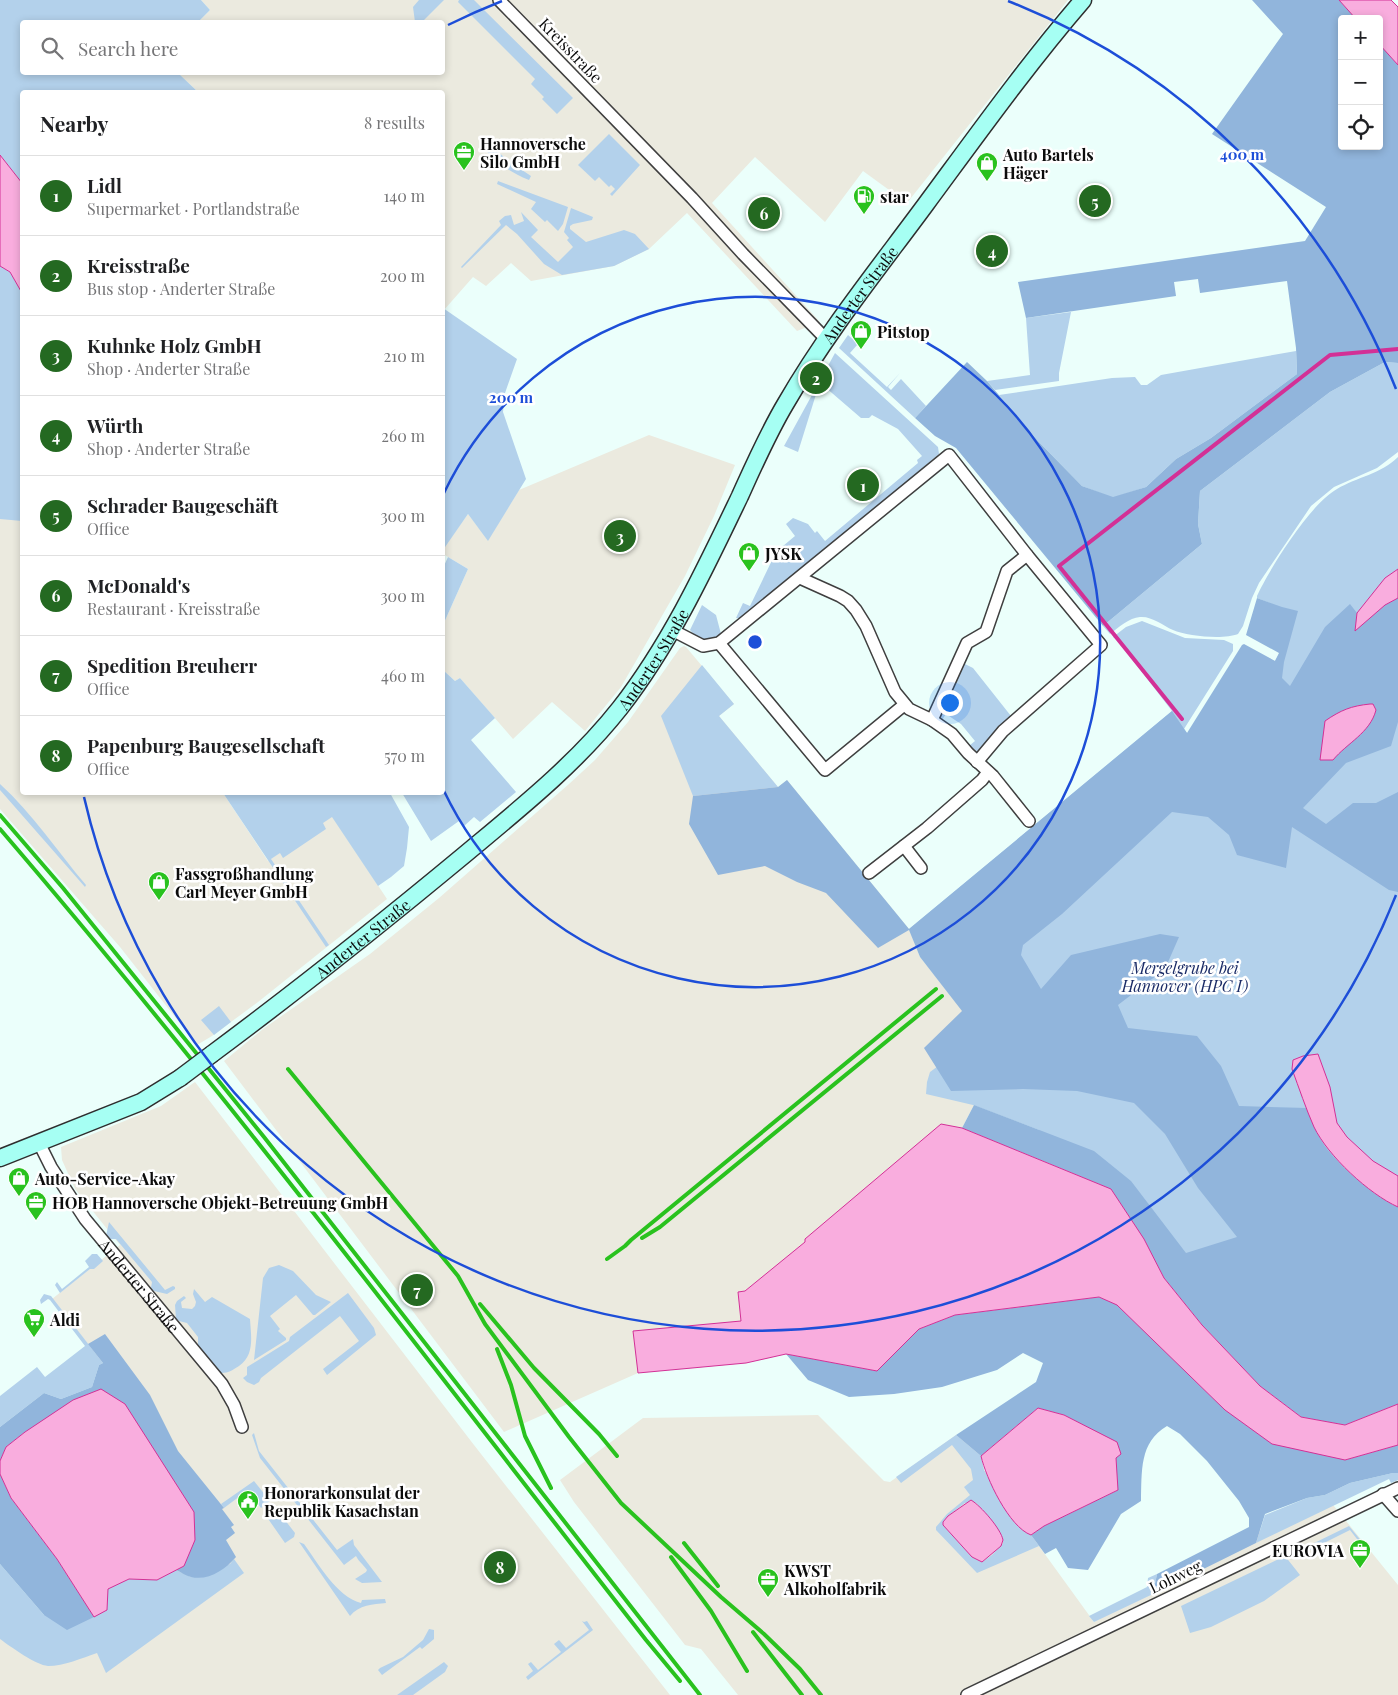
<!DOCTYPE html>
<html lang="en">
<head>
<meta charset="utf-8">
<style>
	body { margin:0; font-family:"Playfair Display",serif; background:#f2f2f2; color:#202124 }
	.controls { position:absolute; right:15px; top:15px; display:grid; overflow:hidden; border-radius:5px; box-shadow:0 2px 8px #0003 }
	.controls button { width:45px; height:45px; display:grid; place-items:center; padding:0; border:0; border-bottom:1px solid #e0e0e0; background:#fff; color:#202124; font:25px sans-serif }
	.you { position:absolute; left:949px; top:702px; width:18px; height:18px; margin:-12px; border:4px solid #fff; border-radius:50%; background:#1a73e8; box-shadow:0 0 0 8px #1a73e833 }
	.badge { display:grid; place-items:center; width:32px; height:32px; border-radius:50%; background:#246921; color:#fff; font-size:16px; font-weight:700 }
	.pin { position:absolute; translate:-50% -50%; border:2px solid #fff; box-shadow:0 1px 5px #0006 }
	.list { margin:0; padding:0; list-style:none }
	h2 { display:flex; justify-content:space-between; align-items:center; height:65px; margin:0; padding:0 20px; font-size:21px }
	h2 small { font-size:16px; font-weight:400; color:#757577 }
	.list li { display:grid; grid-template-columns:32px 1fr auto; gap:15px; align-items:center; box-sizing:border-box; height:80px; padding:0 20px; border-top:1px solid #e0e0e0 }
	.list b { display:block; font-size:19px; white-space:nowrap }
	.list p { margin:0; font-size:16px; white-space:nowrap; color:#757577 }
	.list em { font-size:16px; font-style:normal; color:#757577 }
	.icon { flex:none; width:28px; height:28px; fill:none; stroke:currentColor; stroke-width:2; stroke-linecap:round; stroke-linejoin:round }
	.map { position:relative; flex:none; width:1398px; height:1695px; overflow:hidden }
	.search { position:absolute; background:#fff; box-shadow:0 2px 8px #0003; left:20px; top:20px; width:425px; height:55px; display:flex; align-items:center; gap:12px; box-sizing:border-box; padding:0 18px; border-radius:5px; color:#757577; font-size:19px }
	.panel { position:absolute; background:#fff; box-shadow:0 2px 8px #0003; left:20px; top:90px; width:425px; height:705px; border-radius:5px }
	.map>svg:first-child { display:block }
	.industrial { fill:#ebeadf }
	.green { fill:#b3d1eb; fill-rule:evenodd }
	.forest { fill:#91b5dc }
	.water { fill:#f9adde; stroke:#d33096 }
	.lines { fill:none; stroke-linecap:round; stroke-linejoin:round }
	.stream { stroke:#d33096; stroke-width:4 }
	.minor-casing { stroke:#3f3f3f; stroke-width:14 }
	.secondary-casing { stroke:#2e2e2e; stroke-width:19 }
	.minor { stroke:#fff; stroke-width:11 }
	.secondary { stroke:#a6fff3; stroke-width:16 }
	.rail { stroke:#29c21e; stroke-width:4 }
	.secondary-bridge-casing { stroke:#2e2e2e; stroke-width:19; stroke-linecap:butt }
	.secondary-bridge { stroke:#a6fff3; stroke-width:16 }
	.ring { fill:none; stroke:#1d4ed8; stroke-width:2.5 }
	.labels { text-anchor:middle; dominant-baseline:central; stroke-width:5; stroke-linejoin:round; paint-order:stroke }
	.street-label { font-size:16px; fill:#0c0c0c; stroke:#fff }
	.poi-label { font-size:16px; font-weight:bold; fill:#0c0c0c; stroke:#fff; text-anchor:start }
	.park-label { font-size:16px; font-style:italic; fill:#1a2b66; stroke:#fff }
	.centre { fill:#1d4ed8; stroke:#fff; stroke-width:2.5 }
	.ring-label { font-size:15px; text-anchor:middle; font-weight:bold; fill:#1d4ed8; stroke:#fff; stroke-width:5; stroke-linejoin:round; paint-order:stroke }
</style>
</head>
<body>
<div class="map">
<svg width="1398" height="1695" viewBox="0 0 1398 1695">
	<rect width="100%" height="100%" fill="#ebfffb"/>
	<path class="industrial" d="M201 0H1068L907 203 863 171 825 222 755 157 712 203 820 322 797 331 687 213 649 249 614 266 531 281 511 263 486 286 473 277 444 310 442 308V92H198L178 73 442 72V22H198L210 10Z
		M649 435 735 465 714 516 685 576 621 687 585 731 552 702 513 739 460 678 455 681 443 670V625L468 569 443 554 442 550 468 514 488 540 519 490Z
		M0 456 22 490V792L223 793 268 861 332 816 387 899 258 1002 212 1036 197 1045 120 947 0 809Z
		M684 646 686 647 734 704 719 716 778 787 787 780 909 929 920 957 963 1011 951 1091 974 1105 962 1128 941 1124 806 1242 745 1291 738 1292 742 1321 634 1331 638 1373 504 1432 224 1061 263 1029 370 954 439 898 569 784 595 760 628 722 680 648Z
		M195 1082 474 1445 670 1695H0V1636L51 1663 107 1610 157 1580 184 1566 103 1363 52 1299 120 1245 75 1189 62 1160 61 1147 161 1106Z
		M818 1415 884 1481 890 1482 956 1435 981 1456 984 1470 1027 1533 1031 1535 1094 1622 1325 1495 1398 1585V1695H738L701 1649 685 1645 574 1502 560 1480 643 1418Z"/>
	<path class="green" d="M0 0H201L210 10 198 22H22V72L178 73 198 92H22V183L0 155Z
		M419 0H444L422 22H415L413 7Z
		M459 0H474L573 98 557 114 542 99 544 97 531 84 535 79 458 2Z
		M609 134 640 165 612 196 610 194 615 189 611 185 609 187 599 177 595 181 578 165Z
		M483 142H486L510 162 531 176 529 180C508 172 499 163 483 148L481 145Z
		M498 181 568 207 563 224 558 231 547 220 545 222 531 209 536 202 497 184Z
		M571 208 593 217 592 220 573 224 570 226V229L586 242 624 230 635 234 649 249 614 266 562 275 544 264 517 234 506 225 462 268 461 267 501 225 499 221 505 216 511 215 514 225 524 221 521 212 538 230 531 237 558 262 573 247 567 240 569 238 564 232Z
		M0 266 10 272 22 293V521L0 519Z
		M443 308 517 359 505 393 503 412 526 479 488 541 468 514 443 550Z
		M1071 312 1059 373V381L995 390 987 381 1030 375 1026 318Z
		M848 335 858 344 850 353 887 387 900 373 888 387 891 390 901 379 926 406 915 418 839 348Z
		M1296 351 1297 374 1211 438 1176 459 1146 487 1113 498 1082 486 1038 441 999 395 1112 378 1135 377 1141 385H1147L1161 375Z
		M835 353 938 447 939 454 745 619 736 618 743 603 750 606 776 552 782 549 783 546 795 536 786 524 793 518 808 524 815 533 817 531 825 541 918 463 917 460 922 456 898 429 872 415 869 418H861L825 387 818 388 798 452 784 446Z
		M1385 362 1398 363V452L1377 468 1334 487 1311 506 1259 583 1252 598 1243 626 1238 634C1223 640 1187 636 1173 630 1162 625 1152 616 1140 617 1129 618 1119 627 1110 634L1103 626 1202 544 1198 524 1200 491 1330 392Z
		M1398 457V1404L1164 1278 1039 1130 973 1105 926 1094 927 1082 930 1072 953 1055 973 1014 909 929 1172 711 1118 641 1113 637 1126 627 1142 621 1185 638 1224 640 1233 644V651L1184 729 1194 742 1260 654 1275 661 1279 654 1282 608 1257 598V596C1270 568 1310 504 1337 489 1357 477 1381 474 1398 457Z
		M448 557 468 569 443 625V568Z
		M702 605 716 615 721 634C710 643 698 640 690 630Z
		M963 663 973 668 1011 716 980 750 977 751 969 746 975 741 961 724 946 714 942 720 940 715Z
		M702 665 734 704 719 716 778 787 693 796 661 716Z
		M443 670 455 681 460 678 495 718 471 740 516 792 480 822 474 817 463 827 459 821 431 841 402 793 442 792Z
		M0 784C33 814 57 851 86 885L85 887 0 790Z
		M223 793H390L409 827 407 848 404 866 391 877 378 886 332 817 323 823 326 829 283 858 280 853 271 859 329 945 326 947Z
		M219 1006 231 1022 214 1035 201 1020Z
		M109 1222 165 1290 173 1286 175 1287V1289L167 1294 154 1291 151 1288 152 1282 116 1239H108L106 1236Z
		M92 1254H97L103 1261 94 1269H90L60 1293 55 1285 57 1282 62 1289 89 1267 85 1261Z
		M279 1265 293 1271 316 1295 331 1302 315 1315H313L296 1295 270 1316 280 1329 278 1331 286 1338V1340L254 1360 263 1278 269 1268Z
		M194 1289 205 1302 212 1297 250 1319C251 1336 255 1355 239 1366 232 1370 230 1373 221 1373L198 1345V1337L187 1323 179 1321 176 1319 175 1305 177 1301 184 1296 186 1298 181 1302 182 1308 192 1309 195 1306 196 1302 193 1294Z
		M348 1293 374 1328 376 1335 327 1375 323 1369 359 1341 340 1316 261 1378 259 1382 254 1385 247 1382 243 1378 247 1375V1367L289 1341 290 1337Z
		M44 1294 51 1296 103 1363 99 1365 92 1387 61 1399 44 1393 0 1427V1396L37 1367 45 1377 85 1346 50 1300 48 1299 41 1304 40 1300Z
		M254 1433 259 1451 337 1550 353 1539 354 1545 382 1582 362 1583 355 1579 366 1572 367 1570C363 1564 359 1562 356 1556L344 1565 260 1458 252 1435Z
		M956 1435 981 1456 984 1470 1010 1516 1021 1528 1031 1535 1039 1546 977 1573 936 1530V1527L947 1514 970 1495 964 1487 973 1480 971 1469 952 1445 901 1483 896 1477ZM965 1503H976L999 1531 1003 1543 992 1555 982 1562 972 1557 943 1525 948 1516Z
		M1393 1473H1398V1480L1391 1483 1389 1479 1256 1543 1265 1515 1307 1498 1325 1495 1350 1483Z
		M254 1481 270 1501 261 1508 248 1490 224 1508 221 1504Z
		M274 1506 295 1533 294 1537 285 1543 264 1513Z
		M1349 1526 1363 1543H1360L1350 1530 1308 1551 1304 1548Z
		M299 1542 304 1544C318 1563 337 1597 361 1603L362 1600 385 1599 386 1603C373 1604 359 1605 350 1616Z
		M1285 1556 1300 1575 1264 1601 1211 1627 1190 1633 1181 1606Z
		M234 1559 244 1573 106 1673 97 1653C82 1658 64 1666 48 1666 36 1665 11 1647 0 1639V1564L44 1615 129 1579 157 1580 176 1570 191 1577 230 1564Z
		M1157 1574 1153 1594 1094 1622 1089 1616 1147 1587 1148 1578Z
		M582 1621 584 1622 587 1621 593 1630 528 1680 526 1677 533 1671 528 1664 531 1662 538 1670 561 1652 554 1644 559 1640 566 1648 589 1630Z
		M429 1629 434 1630V1639L422 1649 420 1647 382 1675 378 1670 380 1668 403 1657 423 1640Z
		M444 1662 448 1666 445 1672 413 1695H397Z"/>
	<path class="forest" d="M1252 0H1339L1356 19H1342V146H1379V44L1398 65V363L1385 362 1330 392 1200 491 1198 524 1202 544 1103 626 956 448 935 436 915 418 967 362 987 381 1038 441 1082 486 1113 497 1146 487 1176 459 1211 438 1297 374 1296 348 1287 281 1200 293 1198 279 1174 282 1176 296 1026 318 1018 282 1305 241 1326 207 1212 134 1283 34Z
		M1257 598 1282 607 1298 611 1284 662 1282 678 1290 686 1325 627 1350 604 1357 613 1356 630 1385 605 1398 598V722L1391 746 1346 763 1303 808 1326 824 1353 803H1376L1398 792V892L1389 890 1292 827 1286 868 1237 855 1229 835 1208 817 1172 812 1062 914 1023 945 1021 955 1041 989 1071 955 1160 934 1179 937 1165 969 1118 1005 1128 1028 1197 1036 1221 1066 1239 1106 1307 1108C1312 1122 1318 1138 1328 1150 1344 1170 1375 1197 1398 1207V1404L1345 1425 1301 1417 1260 1386 1202 1325 1164 1278 1144 1239 1111 1189 962 1128 974 1105 1094 1151 1131 1181 1186 1253 1237 1237 1198 1188 1165 1134 1134 1103 1077 1091 1023 1089 951 1091 924 1048 962 1011 920 957 909 930 878 948 826 893 797 882 765 866 718 875 689 824 693 796 778 787 787 780 909 929 1172 711 1187 733 1242 645 1244 644 1275 661 1279 653 1246 635Z
		M1099 1297 1117 1304 1225 1410 1345 1460 1398 1445V1473H1393L1350 1483 1325 1495 1307 1498 1265 1514 1256 1543 1153 1594 1157 1574 1249 1527V1518L1239 1501 1207 1461 1180 1434 1167 1426C1139 1442 1142 1472 1141 1501L1121 1514 1088 1570 1068 1568 1056 1548 1045 1554 1031 1535 1044 1526 1118 1490 1085 1427 1064 1415 1038 1408 981 1456 956 1435 1036 1382 1043 1363 1023 1353 997 1370 942 1387 894 1394 849 1397 808 1380 786 1354 877 1371 919 1329 955 1315Z
		M105 1334 150 1395 178 1451 224 1508 222 1509 234 1525 231 1527 235 1533 226 1540 236 1557C225 1570 208 1581 191 1577 186 1576 181 1572 176 1570L184 1566 47 1419 25 1432 6 1447 0 1461V1427L44 1393 61 1399 92 1387 99 1365 103 1363 88 1344Z
		M0 1474 11 1498 57 1559 94 1617 67 1630 44 1615 0 1564Z"/>
	<path class="water" d="M1339 0H1391L1398 7V65L1379 44V19H1356Z
		M0 155 22 183V293L10 272 0 266Z
		M1398 569V598L1385 605 1355 631 1357 613 1385 578Z
		M1370 704H1373L1376 710C1370 733 1347 743 1333 760H1320L1325 721C1341 710 1351 706 1370 704Z
		M1318 1054 1330 1087 1337 1123 1347 1137 1373 1161 1398 1176V1207C1369 1194 1328 1156 1314 1127 1306 1109 1299 1088 1292 1069L1293 1060 1303 1056Z
		M941 1124 962 1128 1111 1189 1144 1239 1164 1278 1202 1325 1260 1386 1301 1417 1345 1425 1398 1404V1445L1345 1460 1272 1444 1225 1410 1117 1305 1099 1297 955 1315 919 1329 877 1371 786 1354 746 1363 638 1373 633 1331 741 1321 738 1292 745 1291 805 1242V1239Z
		M101 1389 125 1404 194 1512 195 1540 184 1566 157 1580 129 1579 108 1589 107 1610 94 1617 57 1559 11 1498 0 1474V1461L6 1447 25 1432 73 1400Z
		M1038 1408 1064 1415 1117 1442 1121 1454 1116 1458 1118 1490 1044 1526 1031 1535C1009 1527 986 1478 981 1456Z
		M971 1500C981 1506 1001 1529 1003 1540L1001 1546 982 1562 972 1557 943 1525V1522L948 1516Z"/>
	<g class="lines">
		<path class="stream" d="M1182 719 1059 566 1330 355 1398 349"/>
		<g class="minor-casing">
			<g id="minor">
				<path d="M499 0 692 198 743 254 826 339"/>
				<path d="M800 578 840 596 848 601 856 610 866 626 895 692 909 709 932 720 967 643 986 632 1007 571 1027 555"/>
				<path d="M672 630 703 646 719 643 949 455 1027 555 1101 645 1003 731 977 762"/>
				<path d="M719 643 825 770 904 705"/>
				<path d="M932 720 952 734 968 753 993 776 1029 821"/>
				<path d="M904 846 921 868"/>
				<path d="M869 873 927 828 982 780 988 772"/>
				<path id="s1" d="M39 1143 51 1167 85 1219 222 1384 234 1405 242 1427"/>
				<path d="M1383 1494 1398 1511"/>
				<path d="M967 1695 1398 1488"/>
			</g>
		</g>
		<g class="secondary-casing">
			<g id="secondary">
				<path id="s2" d="M212 1054C298 990 381 924 463 856 518 810 576 764 620 708 670 644 705 569 740 496 754 465 768 433 786 403 827 332 878 269 926 204 977 135 1027 65 1083 0"/>
				<path d="M0 1158 141 1102 180 1078"/>
			</g>
		</g>
		<use href="#minor" class="minor"/>
		<use href="#secondary" class="secondary"/>
		<path class="rail" d="M0 815 63 888 264 1137 700 1695
			M0 829C225 1091 433 1368 646 1640L680 1681
			M288 1069 458 1276 485 1324 569 1437 621 1503 721 1597 764 1634 800 1669 821 1695
			M642 1238 660 1227 942 996
			M607 1259 625 1246 631 1240 936 989
			M480 1304 534 1368 599 1434 617 1456
			M497 1349 511 1385 525 1436 551 1488
			M684 1543 718 1586
			M671 1557 711 1611 747 1671
			M753 1632 802 1695"/>
		<g class="secondary-bridge-casing">
			<path id="secondary-bridge" d="M180 1078 212 1054"/>
		</g>
		<use href="#secondary-bridge" class="secondary-bridge"/>
	</g>
	<g class="ring">
		<path d="M444 493A345 345 0 1 1 444 791"/>
		<path d="M1396 895A689 689 0 0 1 84 797M448 25A689 689 0 0 1 502 1M1008 1A689 689 0 0 1 1396 389"/>
	</g>
	<defs>
		<g id="office-pin" transform="scale(1.125)"><path d="M0 17L-7.5 6A9.5 9.5 0 1 1 7.5 6Z" fill="#29c21e" stroke="#fff"/><path d="M-6-3h4V-5.5h4V-3h4V5H-6ZM-1-4.5V-3h2v-1.5ZM-6 0V1H6V0Z" fill="#fff"/></g>
		<g id="shop-pin" transform="scale(1.125)"><path d="M0 17L-7.5 6A9.5 9.5 0 1 1 7.5 6Z" fill="#29c21e" stroke="#fff"/><path d="M-5-2.5h2.3a2.7 3.5 0 0 1 5.4 0H5L5.5 6h-11ZM-1.5-2.5h3a1.5 2.3 0 0 0-3 0Z" fill="#fff"/></g>
		<g id="fuel-pin" transform="scale(1.125)"><path d="M0 17L-7.5 6A9.5 9.5 0 1 1 7.5 6Z" fill="#29c21e" stroke="#fff"/><path d="M-5.5-6h7V0h2V4h1.3V-2.5L3-4.5l.8-.8L6-3V5H2.5V1h-1V6h-7ZM-4.2-4.7v3.2H.2V-4.7Z" fill="#fff"/></g>
		<g id="supermarket-pin" transform="scale(1.125)"><path d="M0 17L-7.5 6A9.5 9.5 0 1 1 7.5 6Z" fill="#29c21e" stroke="#fff"/><path d="M-6-5.5h2.5l.6 2H6L4.5 2H-2.5L-4.4-4H-6ZM-1.5 3.2a1.3 1.3 0 1 0 .1 0ZM3 3.2a1.3 1.3 0 1 0 .1 0Z" fill="#fff"/></g>
		<g id="civic-pin" transform="scale(1.125)"><path d="M0 17L-7.5 6A9.5 9.5 0 1 1 7.5 6Z" fill="#29c21e" stroke="#fff"/><path d="M-.6-6.5H3V-4.5H.6V-3L4-1V1h2V6H-6V1h2V-1L-.6-3ZM-1.2 2.5V6h2.4V2.5Z" fill="#fff"/></g>
	</defs>
	<g fill-rule="evenodd">
		<use href="#office-pin" x="464" y="152"/>
		<use href="#shop-pin" x="987" y="163"/>
		<use href="#fuel-pin" x="864" y="196"/>
		<use href="#shop-pin" x="861" y="331"/>
		<use href="#shop-pin" x="749" y="553"/>
		<use href="#shop-pin" x="159" y="882"/>
		<use href="#shop-pin" x="19" y="1178"/>
		<use href="#office-pin" x="36" y="1202"/>
		<use href="#supermarket-pin" x="34" y="1319"/>
		<use href="#civic-pin" x="248" y="1501"/>
		<use href="#office-pin" x="1360" y="1550"/>
		<use href="#office-pin" x="768" y="1579"/>
	</g>
	<g class="labels">
		<g class="street-label">
			<text transform="translate(571 50) rotate(46)">Kreisstraße</text>
			<text stroke="none"><textPath href="#s2" startOffset="1015">Anderter Straße</textPath></text>
			<text stroke="none"><textPath href="#s2" startOffset="595">Anderter Straße</textPath></text>
			<text stroke="none"><textPath href="#s2" startOffset="190">Anderter Straße</textPath></text>
			<text stroke="none"><textPath href="#s1" startOffset="175">Anderter Straße</textPath></text>
			<text transform="translate(1175 1576) rotate(-26)">Lohweg</text>
		</g>
		<g class="poi-label">
			<text x="480" y="143">Hannoversche<tspan x="480" dy="18">Silo GmbH</tspan></text>
			<text x="1003" y="154">Auto Bartels<tspan x="1003" dy="18">Häger</tspan></text>
			<text x="880" y="196">star</text>
			<text x="877" y="331">Pitstop</text>
			<text x="765" y="553">JYSK</text>
			<text x="175" y="873">Fassgroßhandlung<tspan x="175" dy="18">Carl Meyer GmbH</tspan></text>
			<text x="35" y="1178">Auto-Service-Akay</text>
			<text x="52" y="1202">HOB Hannoversche Objekt-Betreuung GmbH</text>
			<text x="50" y="1319">Aldi</text>
			<text x="264" y="1492">Honorarkonsulat der<tspan x="264" dy="18">Republik Kasachstan</tspan></text>
			<text x="1344" y="1550" text-anchor="end">EUROVIA</text>
			<text x="784" y="1570">KWST<tspan x="784" dy="18">Alkoholfabrik</tspan></text>
		</g>
		<g class="park-label">
			<text x="1185" y="967">Mergelgrube bei<tspan x="1185" dy="18">Hannover (HPC I)</tspan></text>
		</g>
	</g>
	<circle cx="755" cy="642" r="8" class="centre"/>
	<g class="ring-label">
		<text x="1242" y="160">400 m</text>
		<text x="511" y="403">200 m</text>
	</g>
</svg>
<div class="controls">
<button>+</button>
<button>−</button>
<button><svg class="icon" aria-label="locate" viewBox="0 0 24 24"><circle cx="12" cy="12" r="6"/><path d="M12 2v4M12 18v4M2 12h4M18 12h4"/></svg></button>
</div>
<div class="you"></div>
<div class="pin badge" style="left:863px;top:485px">1</div>
<div class="pin badge" style="left:816px;top:378px">2</div>
<div class="pin badge" style="left:620px;top:536px">3</div>
<div class="pin badge" style="left:992px;top:251px">4</div>
<div class="pin badge" style="left:1095px;top:201px">5</div>
<div class="pin badge" style="left:764px;top:213px">6</div>
<div class="pin badge" style="left:417px;top:1290px">7</div>
<div class="pin badge" style="left:500px;top:1567px">8</div>
<div class="search"><svg class="icon" aria-label="search" viewBox="0 0 24 24"><circle cx="10" cy="10" r="6"/><path d="M15 15l6 6"/></svg>Search here</div>
<section class="panel">
<h2>Nearby<small>8 results</small></h2>
<ul class="list">
<li><span class="badge">1</span><div><b>Lidl</b><p>Supermarket · Portlandstraße</p></div><em>140 m</em></li>
<li><span class="badge">2</span><div><b>Kreisstraße</b><p>Bus stop · Anderter Straße</p></div><em>200 m</em></li>
<li><span class="badge">3</span><div><b>Kuhnke Holz GmbH</b><p>Shop · Anderter Straße</p></div><em>210 m</em></li>
<li><span class="badge">4</span><div><b>Würth</b><p>Shop · Anderter Straße</p></div><em>260 m</em></li>
<li><span class="badge">5</span><div><b>Schrader Baugeschäft</b><p>Office</p></div><em>300 m</em></li>
<li><span class="badge">6</span><div><b>McDonald's</b><p>Restaurant · Kreisstraße</p></div><em>300 m</em></li>
<li><span class="badge">7</span><div><b>Spedition Breuherr</b><p>Office</p></div><em>460 m</em></li>
<li><span class="badge">8</span><div><b>Papenburg Baugesellschaft</b><p>Office</p></div><em>570 m</em></li>
</ul>
</section>
</div>
</body>
</html>
